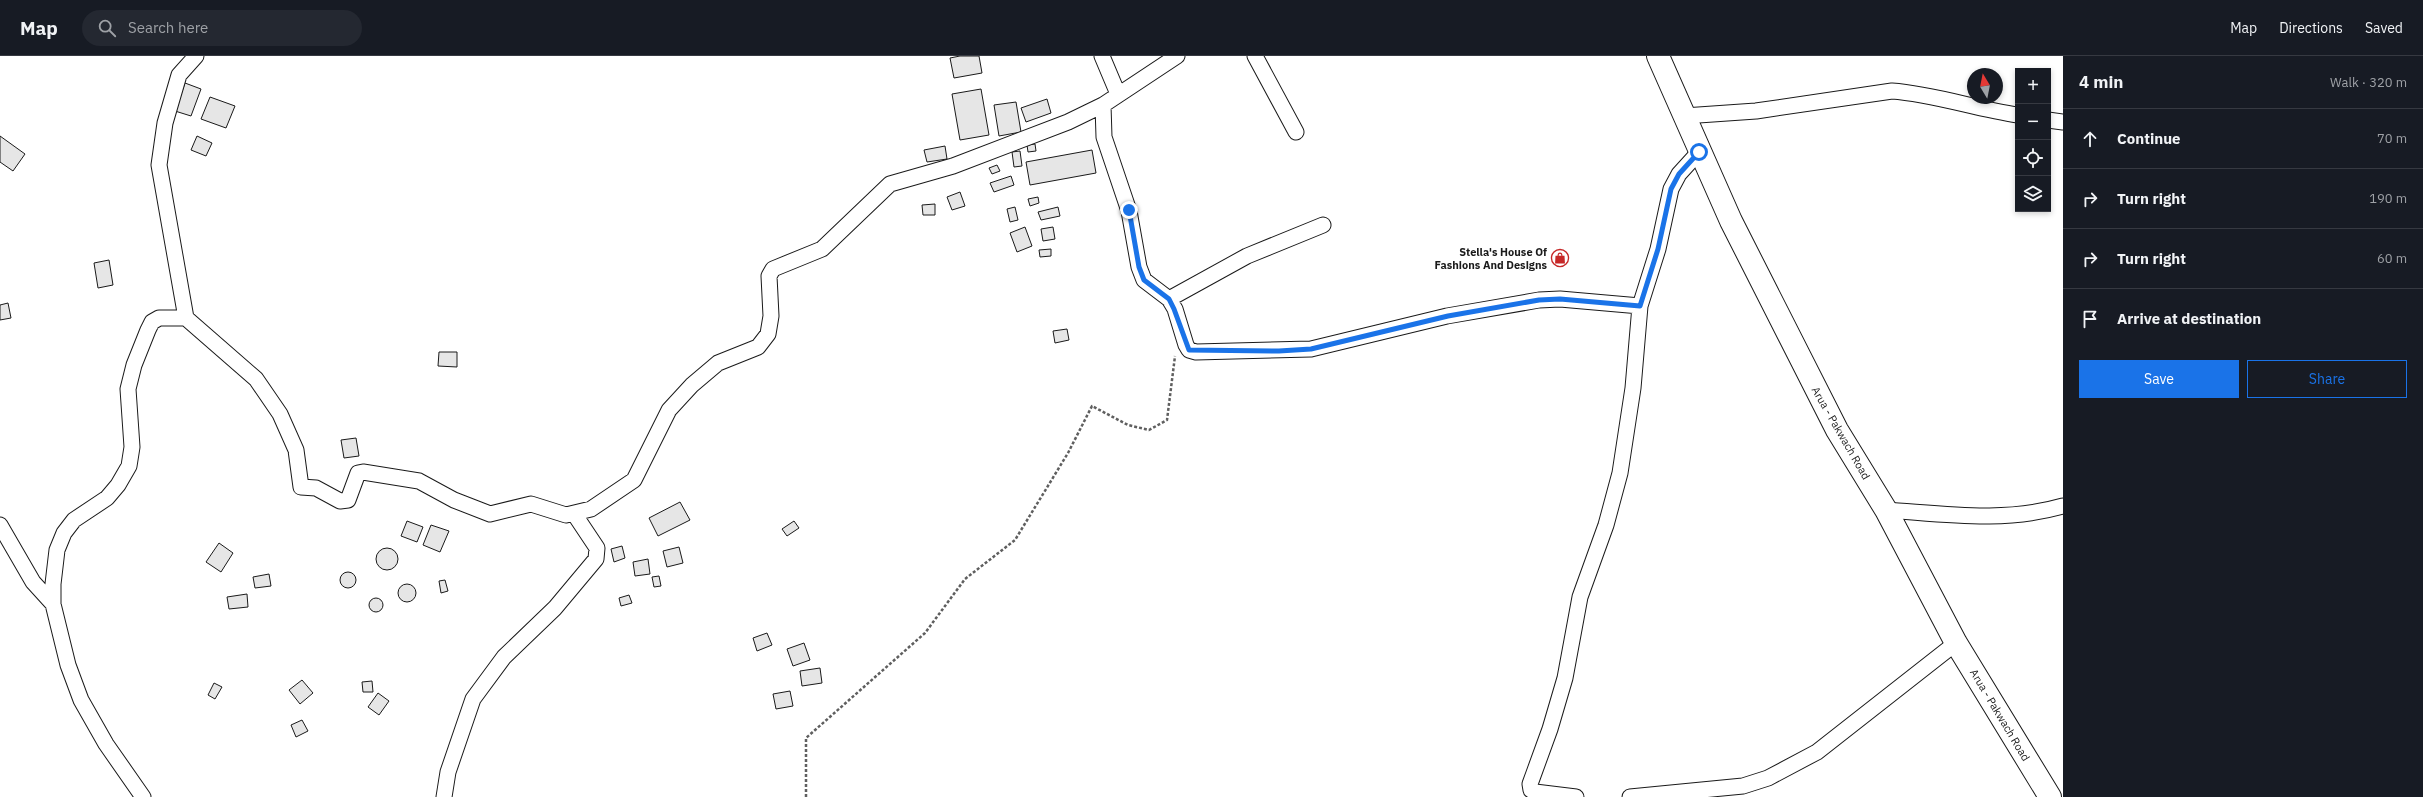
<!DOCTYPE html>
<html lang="en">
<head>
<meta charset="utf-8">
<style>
	body { margin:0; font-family:"IBM Plex Sans",sans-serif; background:#242831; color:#f1f3f6 }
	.controls { position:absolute; right:12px; top:12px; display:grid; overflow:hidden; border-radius:0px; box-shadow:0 2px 6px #0003 }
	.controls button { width:36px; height:36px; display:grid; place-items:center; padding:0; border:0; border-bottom:1px solid #363941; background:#171b24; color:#f1f3f6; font:20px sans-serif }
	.compass { position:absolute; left:1967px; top:12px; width:36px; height:36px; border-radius:50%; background:#171b24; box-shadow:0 2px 6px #0003; rotate:350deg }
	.stop { position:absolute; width:12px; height:12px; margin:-9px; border:3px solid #1a73e8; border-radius:50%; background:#fff }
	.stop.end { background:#1a73e8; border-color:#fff; box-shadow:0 1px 4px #0008 }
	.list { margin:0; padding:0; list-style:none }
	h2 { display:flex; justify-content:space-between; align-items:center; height:52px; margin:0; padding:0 16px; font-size:17px }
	h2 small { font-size:13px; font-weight:400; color:#9ea1a6 }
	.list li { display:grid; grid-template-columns:26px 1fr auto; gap:12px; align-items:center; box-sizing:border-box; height:60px; padding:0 16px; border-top:1px solid #363941 }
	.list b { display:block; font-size:15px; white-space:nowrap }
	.list em { font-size:13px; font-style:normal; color:#9ea1a6 }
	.actions { display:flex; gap:8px; padding:12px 16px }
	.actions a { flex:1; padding:9px 0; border:1px solid #1a73e8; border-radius:0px; text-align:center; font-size:14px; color:#1a73e8 }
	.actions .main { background:#1a73e8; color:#fff }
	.icon { flex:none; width:22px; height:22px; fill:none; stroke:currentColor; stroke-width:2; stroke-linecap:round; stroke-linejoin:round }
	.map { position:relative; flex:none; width:2063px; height:741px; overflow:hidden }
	header { display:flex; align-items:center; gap:24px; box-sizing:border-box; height:56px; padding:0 20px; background:#171b24; border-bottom:1px solid #363941 }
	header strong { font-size:19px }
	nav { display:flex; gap:22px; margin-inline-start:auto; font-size:14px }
	.search { width:280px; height:36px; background:#242831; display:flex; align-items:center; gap:10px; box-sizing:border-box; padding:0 14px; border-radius:22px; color:#9ea1a6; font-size:15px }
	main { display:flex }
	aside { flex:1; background:#171b24 }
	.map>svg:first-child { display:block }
	.building { fill:#e6e6e6; stroke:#1a1a1a }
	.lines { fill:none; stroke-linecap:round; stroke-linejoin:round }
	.minor-casing { stroke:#1a1a1a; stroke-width:17 }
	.primary-casing { stroke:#1a1a1a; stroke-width:24 }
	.path { stroke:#5f5f5f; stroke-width:2.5; stroke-dasharray:3 2; stroke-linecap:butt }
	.minor { stroke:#fff; stroke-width:15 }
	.primary { stroke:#fff; stroke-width:22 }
	.route { stroke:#1a73e8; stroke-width:5 }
	.labels { text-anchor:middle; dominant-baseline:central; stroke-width:3; stroke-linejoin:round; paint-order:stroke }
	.poi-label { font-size:11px; font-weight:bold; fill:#1a1a1a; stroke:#fff; text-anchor:end }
	.street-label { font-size:11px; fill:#1a1a1a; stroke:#fff }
</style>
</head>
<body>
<header>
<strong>Map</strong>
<div class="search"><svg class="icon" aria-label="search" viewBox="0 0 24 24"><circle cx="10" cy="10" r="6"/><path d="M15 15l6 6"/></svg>Search here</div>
<nav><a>Map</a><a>Directions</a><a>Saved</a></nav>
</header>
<main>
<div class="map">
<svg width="2063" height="741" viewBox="0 0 2063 741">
	<rect width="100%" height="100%" fill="#fff"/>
	<path class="building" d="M960 0H979L982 17 954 22 950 2Z
		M185 27 201 33 191 60 175 55Z
		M981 33 989 79 960 84 952 38Z
		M210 41 235 50 226 72 201 63Z
		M1047 43 1051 57 1026 66 1021 52Z
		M1016 46 1021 76 999 80 994 49Z
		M0 80 25 98 13 115 0 106Z
		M197 80 212 87 206 100 191 94Z
		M1035 88 1036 95 1028 96 1027 89Z
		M945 90 947 103 927 106 924 94Z
		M1092 94 1096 117 1030 129 1026 106Z
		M1020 95 1022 110 1014 111 1012 96Z
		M997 109 1000 115 992 118 989 112Z
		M1011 120 1014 129 994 136 990 127Z
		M960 136 965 150 952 154 947 141Z
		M1038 141 1039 147 1030 150 1028 143Z
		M935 148V159H923L922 149Z
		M1015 151 1018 164 1010 166 1007 153Z
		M1058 151 1060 160 1041 164 1038 156Z
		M1025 171 1032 190 1017 196 1010 177Z
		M1053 171 1055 183 1043 185 1041 173Z
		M1051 193V200L1040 201 1039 194Z
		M109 204 113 229 98 232 94 207Z
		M8 247 11 262 0 264V249Z
		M1067 273 1069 284 1055 287 1053 275Z
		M439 296H457V311L438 310Z
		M356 382 359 400 344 402 341 384Z
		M680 446 690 464 658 480 649 462Z
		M407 465 423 471 417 486 401 480Z
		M794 465 799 472 787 480 782 473Z
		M431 469 449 475 440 496 423 489Z
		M219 487 233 497 221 516 206 506Z
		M622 490 625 502 614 506 611 493Z
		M679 491 683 507 667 511 663 495Z
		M376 503a11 11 0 1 1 22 0a11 11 0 1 1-22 0Z
		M648 503 650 518 635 520 633 506Z
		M340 524a8 8 0 1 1 16 0a8 8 0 1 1-16 0Z
		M269 518 271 530 255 532 253 521Z
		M659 520 661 530 654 531 652 521Z
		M445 524 448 535 441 537 439 525Z
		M398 537a9 9 0 1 1 18 0a9 9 0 1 1-18 0Z
		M247 538 248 551 229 553 227 541Z
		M629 539 632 547 621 550 619 542Z
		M369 549a7 7 0 1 1 14 0a7 7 0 1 1-14 0Z
		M767 577 772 589 757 595 753 582Z
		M804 587 810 604 793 610 787 593Z
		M820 612 822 627 802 630 800 615Z
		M302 624 313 637 300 648 289 634Z
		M372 625 373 636H363L362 626Z
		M214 627 222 631 215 643 208 639Z
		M790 635 793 650 776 653 773 638Z
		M378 637 389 645 379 659 368 651Z
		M302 664 308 675 296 681 291 669Z"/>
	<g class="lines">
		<g class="minor-casing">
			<path id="minor" d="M196 0 179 19 165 67 159 109 186 262 256 323 280 358 296 394 301 431 316 432 340 445 348 444 358 417 363 416 419 425 454 444 490 458 531 448 566 459 591 453 634 424 669 354 692 329 718 307 758 291 768 278 771 260 769 220 773 213 822 193 890 128 953 110 1068 66 1103 49 1177 0
				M1102 0 1118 38
				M1255 0 1296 76
				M1103 49 1104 81 1129 155 1139 211 1144 224 1169 243 1175 253 1186 289 1189 294 1196 296 1311 293 1447 260 1539 244 1560 243 1640 250 1658 193 1671 133 1679 118 1699 96
				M1684 60 1756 55 1892 35C1934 38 1976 53 2018 59
				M2048 64 2063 66
				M1169 243 1247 200 1323 169
				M1886 454C1946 458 2004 467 2063 450
				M0 469 33 526 53 548
				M143 741 106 688 81 644 68 609 53 548V528L57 494 64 477 74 464 107 442 118 429 129 410 132 391 128 333 134 309 148 274 152 266 159 262H186
				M444 741 448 716 473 643 504 601 555 552 596 503 597 492 575 459
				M1576 741 1535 736 1531 734 1530 728 1550 673 1565 622 1580 541 1606 469 1620 417 1633 332 1640 250
				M1630 741 1743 730 1768 722 1817 696 1956 587"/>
		</g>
		<g class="primary-casing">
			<path id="primary" d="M1658 0 1731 165 1837 374 1886 454 1956 587 2050 741"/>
		</g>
		<path class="path" d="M806 741V682L925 577 965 523 1015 484 1068 397 1092 350 1128 369 1149 374 1167 364 1175 300"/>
		<use href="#minor" class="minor"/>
		<use href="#primary" class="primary"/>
	</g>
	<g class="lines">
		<path class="route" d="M1129 154 1139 211 1144 224 1169 243 1174 253 1189 294 1279 295 1311 293 1448 260 1539 244 1560 243 1640 250 1658 193 1671 133 1679 118 1699 96"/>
	</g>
	<defs>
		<g id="shop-ring" transform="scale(0.9)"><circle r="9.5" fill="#fff" stroke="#c62828" stroke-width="1.5"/><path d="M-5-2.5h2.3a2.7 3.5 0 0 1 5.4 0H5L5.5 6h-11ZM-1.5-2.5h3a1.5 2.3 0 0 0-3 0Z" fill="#c62828"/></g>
	</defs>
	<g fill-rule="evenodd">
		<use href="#shop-ring" x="1560" y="202"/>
	</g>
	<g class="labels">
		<g class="poi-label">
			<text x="1547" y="196">Stella's House Of<tspan x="1547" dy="13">Fashions And Designs</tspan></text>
		</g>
		<g class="street-label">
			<text transform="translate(1841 377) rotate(60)">Arua - Pakwach Road</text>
			<text transform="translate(2000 659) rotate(59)">Arua - Pakwach Road</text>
		</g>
	</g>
</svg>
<div class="controls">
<button>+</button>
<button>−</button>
<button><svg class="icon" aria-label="locate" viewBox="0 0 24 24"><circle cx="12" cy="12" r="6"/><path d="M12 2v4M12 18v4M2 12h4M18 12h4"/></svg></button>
<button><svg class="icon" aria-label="layers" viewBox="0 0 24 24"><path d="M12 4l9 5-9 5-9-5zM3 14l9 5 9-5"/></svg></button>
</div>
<svg class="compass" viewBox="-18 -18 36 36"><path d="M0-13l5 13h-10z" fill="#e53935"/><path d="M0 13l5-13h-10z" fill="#9ea1a6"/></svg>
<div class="stop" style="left:1699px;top:96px"></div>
<div class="stop end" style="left:1129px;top:154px"></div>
</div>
<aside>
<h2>4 min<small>Walk · 320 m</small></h2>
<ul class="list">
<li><svg class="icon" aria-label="ahead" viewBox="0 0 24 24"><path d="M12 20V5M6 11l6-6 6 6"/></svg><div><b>Continue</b></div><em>70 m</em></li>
<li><svg class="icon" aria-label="right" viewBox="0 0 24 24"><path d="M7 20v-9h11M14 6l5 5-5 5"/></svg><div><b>Turn right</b></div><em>190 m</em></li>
<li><svg class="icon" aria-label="right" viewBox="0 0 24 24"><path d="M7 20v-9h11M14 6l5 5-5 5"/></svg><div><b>Turn right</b></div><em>60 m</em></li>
<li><svg class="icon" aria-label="arrive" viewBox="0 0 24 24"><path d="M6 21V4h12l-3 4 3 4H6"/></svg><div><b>Arrive at destination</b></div></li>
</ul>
<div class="actions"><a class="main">Save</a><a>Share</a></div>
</aside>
</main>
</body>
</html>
